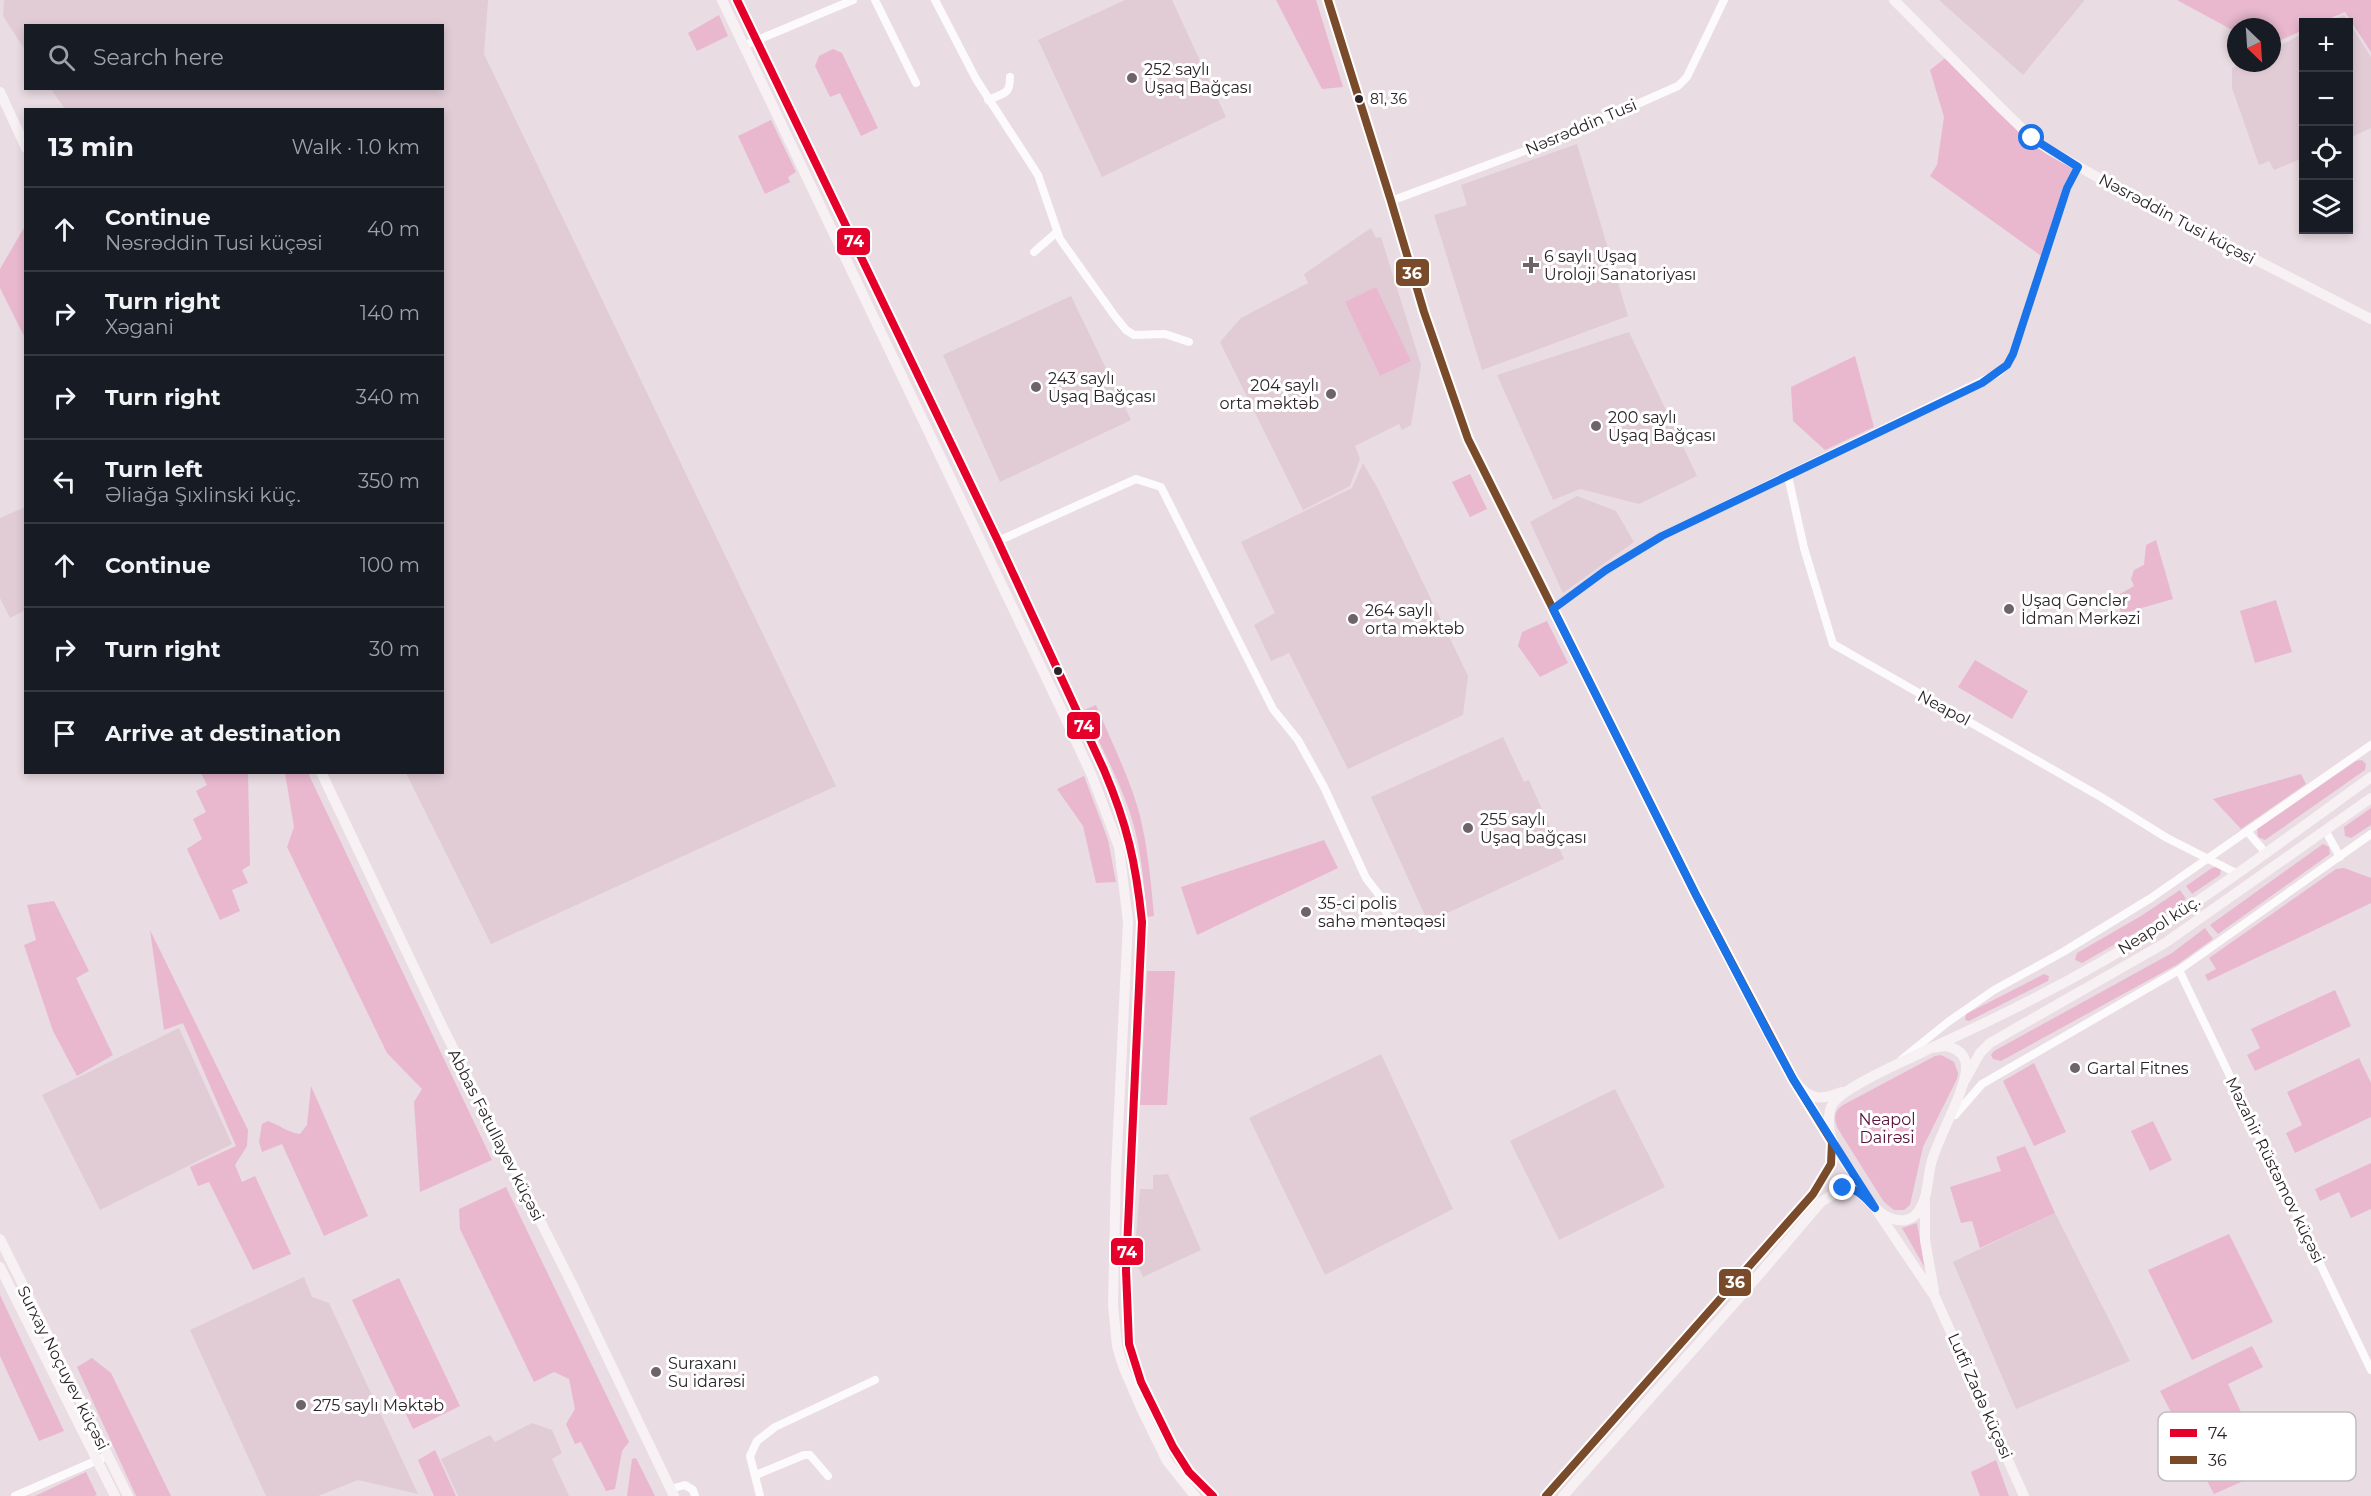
<!DOCTYPE html>
<html lang="en">
<head>
<meta charset="utf-8">
<style>
	body { margin:0; font-family:Montserrat,sans-serif; background:#20242c; color:#f1f3f6 }
	.controls { position:absolute; right:18px; top:18px; display:grid; overflow:hidden; border-radius:0px; box-shadow:0 3px 9px #0003 }
	.controls button { width:54px; height:54px; display:grid; place-items:center; padding:0; border:0; border-bottom:2px solid #363941; background:#171b24; color:#f1f3f6; font:30px sans-serif }
	.compass { position:absolute; left:2227px; top:18px; width:54px; height:54px; border-radius:50%; background:#171b24; box-shadow:0 3px 9px #0003; rotate:155deg }
	.stop { position:absolute; width:18px; height:18px; margin:-14px; border:4px solid #1a73e8; border-radius:50%; background:#fff }
	.stop.end { background:#1a73e8; border-color:#fff; box-shadow:0 2px 6px #0008 }
	.list { margin:0; padding:0; list-style:none }
	h2 { display:flex; justify-content:space-between; align-items:center; height:78px; margin:0; padding:0 24px; font-size:26px }
	h2 small { font-size:20px; font-weight:400; color:#9ea1a6 }
	.list li { display:grid; grid-template-columns:39px 1fr auto; gap:18px; align-items:center; box-sizing:border-box; height:84px; padding:0 24px; border-top:2px solid #363941 }
	.list b { display:block; font-size:22px; white-space:nowrap }
	.list p { margin:0; font-size:20px; white-space:nowrap; color:#9ea1a6 }
	.list em { font-size:20px; font-style:normal; color:#9ea1a6 }
	.icon { flex:none; width:33px; height:33px; fill:none; stroke:currentColor; stroke-width:2; stroke-linecap:round; stroke-linejoin:round }
	.map { position:relative; flex:none; width:2371px; height:1496px; overflow:hidden }
	.search { position:absolute; background:#171b24; box-shadow:0 3px 9px #0003; left:24px; top:24px; width:420px; height:66px; display:flex; align-items:center; gap:15px; box-sizing:border-box; padding:0 21px; border-radius:0px; color:#9ea1a6; font-size:22px }
	.panel { position:absolute; background:#171b24; box-shadow:0 3px 9px #0003; left:24px; top:108px; width:420px; height:666px; border-radius:0px }
	.map>svg:first-child { display:block }
	.built { fill:#e1ccd5 }
	.green { fill:#e9b8cf }
	.lines { fill:none; stroke-linecap:round; stroke-linejoin:round }
	.street { stroke:#fcfafb; stroke-width:8 }
	.secondary { stroke:#f7f1f4; stroke-width:10 }
	.bus-1-casing { stroke:#fff; stroke-width:12 }
	.bus-2-casing { stroke:#fff; stroke-width:12 }
	.bus-1 { stroke:#e4002b; stroke-width:8 }
	.bus-2 { stroke:#7a4b2a; stroke-width:8 }
	.route { stroke:#1a73e8; stroke-width:8 }
	.poi-dot { fill:#6e6468; stroke:#fff; stroke-width:2 }
	.bus-dot { fill:#2c2427; stroke:#fff; stroke-width:2 }
	.labels { text-anchor:middle; dominant-baseline:central; stroke-width:6; stroke-linejoin:round; paint-order:stroke }
	.bus-label { font-size:14px; fill:#2c2427; stroke:#fff; text-anchor:start }
	.poi-label { font-size:16px; fill:#2c2427; stroke:#fff; text-anchor:start }
	.street-label { font-size:16px; fill:#2c2427; stroke:#fff }
	.park-label { font-size:16px; fill:#59113b; stroke:#fff }
	.key { fill:#fff; stroke:#c0bdbe; stroke-width:1.5 }
	.key-label { font-size:16px; fill:#2c2427 }
	.line-badge { stroke:#fff; stroke-width:2 }
	.badge-label { font-size:16px; text-anchor:middle; font-weight:bold; fill:#fff }
</style>
</head>
<body>
<div class="map">
<svg width="2371" height="1496" viewBox="0 0 2371 1496">
	<rect width="100%" height="100%" fill="#e9dce2"/>
	<path class="built" d="M4 0H488L484 54 836 786 491 944 406 773 442 772V110L65 109 51 89 442 88V26H26L25 50 3 16Z
		M1125 0H1172L1226 117 1102 177 1038 40Z
		M1939 0H2084V1L2023 75Z
		M2344 15 2371 57V128L2349 138 2348 22H2328Z
		M2303 34V158L2274 170 2269 161 2259 165 2232 88V68L2243 63H2272V49Z
		M1577 144 1628 316 1482 370 1434 215 1467 205 1461 185Z
		M1371 228 1376 238 1381 237 1421 365 1411 425 1402 430 1399 424 1355 446 1360 459 1350 486 1303 510 1220 342 1241 318 1308 283 1304 274Z
		M1071 296 1131 420 1000 482 943 355Z
		M1629 332 1697 476 1639 504 1580 489 1553 500 1497 375Z
		M1363 463 1378 489 1468 676 1463 715 1348 769 1289 653 1271 661 1254 625 1275 613 1241 542 1352 488Z
		M1577 496 1616 511 1634 542 1563 593 1530 522Z
		M25 507V610L10 618 0 598V518Z
		M1503 737 1524 782 1529 780 1564 859 1428 922 1371 797Z
		M179 1028 232 1144 100 1210 42 1095Z
		M1381 1054 1453 1209 1325 1275 1249 1118Z
		M1615 1089 1665 1187 1559 1240 1510 1141Z
		M1168 1174 1201 1250 1143 1277 1134 1258 1140 1189H1153V1175Z
		M2055 1213 2130 1361 2016 1409 1953 1262Z
		M304 1277 312 1297 329 1303 418 1494 358 1480 318 1496H266L190 1330Z
		M532 1423 552 1430 562 1453 552 1459 569 1496H458L441 1459 490 1435 495 1442Z"/>
	<path class="green" d="M1276 0H1316L1343 87 1322 89Z
		M2177 0H2371V52L2345 12 2321 22H2304L2303 30 2272 44V27H2236V32Z
		M719 15 728 36 697 51 688 33Z
		M833 49 842 53 878 128 861 136 840 93 830 97 815 66 819 56Z
		M1949 55 2037 142 2078 167 2044 258 1930 176 1937 165 1944 117 1930 70Z
		M771 120 796 172 788 177 790 182 765 194 738 136Z
		M25 226 26 338H25L0 288V269Z
		M1376 287 1411 361 1380 376 1345 302Z
		M1855 356 1874 427 1825 450 1793 421 1791 387Z
		M1470 474 1487 509 1470 517 1452 482Z
		M2156 540 2173 599 2121 614 2118 601 2120 594 2134 586 2131 579 2134 570 2144 565 2146 545Z
		M2276 600 2292 652 2255 663 2240 611Z
		M1547 621 1568 663 1540 677 1518 646 1522 632Z
		M1975 660 2028 691 2012 719 1958 687Z
		M1096 705C1111 741 1130 778 1140 816 1148 849 1151 882 1154 916L1147 917C1144 887 1142 858 1135 830 1124 788 1102 749 1084 710Z
		M2362 760 2366 764 2365 770 2265 840 2258 837 2257 829 2356 761Z
		M201 773H248L250 865 242 870 248 883 232 890 240 911 220 920 187 849 202 839 193 819 206 812 196 791 207 785Z
		M285 773H308L492 1160 420 1192 414 1102 422 1089 387 1053 287 847 294 827Z
		M2301 774 2306 784 2241 829 2213 799Z
		M1084 776 1108 840 1116 882 1096 883 1083 826 1057 789Z
		M2371 808V825L2351 838 2345 836 2344 827Z
		M1324 840 1338 868 1197 935 1181 887Z
		M2323 844 2329 847 2330 854 2218 934 2210 925Z
		M2217 867 2221 870 2220 875 2192 894 2186 886 2212 868Z
		M2344 868 2371 878V903L2208 981 2205 975 2216 969 2209 958 2336 869Z
		M2180 890 2186 899 2147 926 2082 963 2075 960 2077 953 2141 916Z
		M54 901 89 971 76 978 113 1055 77 1076 53 1031 24 945 36 940 27 905Z
		M2205 928 2213 939 2178 964 2001 1061 1993 1059 1991 1055 1994 1051 2172 953Z
		M150 930 248 1130 247 1146 235 1165 242 1182 255 1176 291 1254 253 1270 209 1182 198 1186 190 1167 236 1146 183 1023 164 1030Z
		M1147 971H1175L1167 1105H1140Z
		M2044 974 2049 976 2048 981 1969 1021 1965 1020 1966 1014Z
		M2335 990 2351 1026 2255 1071 2247 1055 2260 1048 2251 1029Z
		M1941 1055 1954 1062 1958 1073 1957 1079 1923 1147 1910 1205 1904 1210H1894L1884 1202 1838 1129C1834 1119 1833 1112 1843 1105L1935 1056Z
		M2359 1058 2371 1083V1117L2295 1153 2286 1133 2302 1125 2287 1092Z
		M2034 1063 2066 1132 2034 1146 2003 1081Z
		M311 1086 368 1216 324 1236 282 1144 262 1152 259 1142 262 1124 268 1121C279 1125 289 1133 300 1134L307 1125Z
		M2153 1121 2172 1160 2150 1171 2131 1131Z
		M2025 1146 2055 1213 1980 1248 1972 1221 1961 1223 1950 1187 2001 1171 1996 1157Z
		M2371 1163V1209L2351 1218 2339 1192 2320 1201 2315 1189Z
		M506 1187 629 1442 622 1451 615 1489 606 1491 581 1442 575 1444 566 1424 575 1409 569 1379 554 1372 534 1382 460 1229 459 1209Z
		M1917 1223 1925 1268 1902 1228Z
		M2229 1234 2273 1322 2192 1360 2148 1270Z
		M399 1278 460 1406 413 1429 352 1300Z
		M0 1295 64 1431 39 1441 0 1356Z
		M2252 1346 2263 1367 2228 1384 2268 1470 2214 1494 2160 1391Z
		M92 1358 111 1373 171 1496H136L77 1367Z
		M435 1450 456 1496H434L418 1460Z
		M636 1458 655 1496H627L632 1459Z
		M1996 1460 2009 1496H1980L1971 1472Z
		M86 1472 97 1495 94 1496H35Z"/>
	<g class="lines">
		<path class="street" d="M875 0 916 83
			M935 0 976 79 1038 175 1060 239 1114 315 1126 330 1134 335 1165 334 1189 342
			M743 46 853 0
			M988 100C1004 93 1010 95 1010 77
			M1391 201 1565 136 1678 86 1687 77 1724 0
			M1034 252 1057 232
			M1788 476 1804 548 1833 644 2101 797 2167 838 2236 873
			M998 541 1136 479 1161 487 1273 709 1298 740 1324 787 1366 878 1380 896 1392 927
			M1553 609 1606 570 1662 536 1998 373 2007 365 2013 354 2067 188 2078 167
			M2325 830 2340 857
			M2247 831 2265 852
			M2179 970 2371 1370
			M1902 1059 1948 1022 1994 990 2063 952 2151 898 2371 745
			M1955 1115 1982 1084 2179 970 2371 834
			M756 1475 804 1455H810L828 1476
			M670 1489 685 1485 693 1490 695 1496
			M15 1496 107 1456
			M760 1496 750 1456 757 1441 775 1427 875 1380"/>
		<path class="secondary" d="M722 0 1063 713 1092 776 1119 847 1128 922 1116 1172 1113 1305 1117 1346 1123 1366 1142 1410 1167 1461 1195 1496
			M737 0 998 541 1104 770C1127 824 1136 863 1142 922L1126 1270 1129 1344 1141 1382 1173 1447 1189 1472 1213 1496
			M1328 0 1391 201 1424 312 1468 439 1696 895 1793 1079 1832 1142 1831 1164 1813 1194 1546 1496
			M1894 0 2002 109 2032 138 2048 149 2118 189 2371 319
			M0 92 26 148
			M321 772 442 1026 573 1286 674 1496
			M1945 1046C1956 1048 1965 1053 1966 1065 1968 1088 1937 1138 1931 1164 1927 1180 1928 1199 1918 1212 1912 1220 1902 1222 1893 1219 1872 1213 1862 1189 1852 1172 1845 1163 1835 1152 1832 1141 1829 1132 1827 1114 1832 1105 1842 1087 1910 1059 1931 1048Z
			M1931 1048C2008 1013 2084 975 2156 929 2229 882 2300 828 2371 777
			M1965 1080 1980 1053 1990 1043 2165 943 2371 798
			M1801 1088C1814 1102 1826 1098 1842 1092
			M1925 1202V1240L1934 1291
			M0 1239 128 1496
			M0 1267 115 1496
			M1563 1496 1740 1297 1821 1202 1843 1188H1852L1859 1192 1875 1208 1935 1297 2024 1496"/>
		<g class="bus-1-casing">
			<path id="bus-1" d="M737 0 998 541 1104 770C1127 824 1136 863 1142 922L1126 1270 1129 1344 1141 1382 1173 1447 1189 1472 1213 1496"/>
		</g>
		<g class="bus-2-casing">
			<path id="bus-2" d="M1328 0 1391 201 1424 312 1468 439 1696 895 1793 1079 1832 1142 1831 1164 1813 1194 1546 1496"/>
		</g>
		<use href="#bus-1" class="bus-1"/>
		<use href="#bus-2" class="bus-2"/>
	</g>
	<g class="lines">
		<path class="route" d="M1843 1188C1858 1188 1865 1198 1875 1208L1793 1079 1769 1035 1696 895 1553 609 1606 570 1662 536 1982 383 2007 365 2013 354 2067 188 2078 167 2032 138"/>
	</g>
	<g class="poi-dot">
		<circle cx="1132" cy="78" r="6"/>
		<path d="M1528 256h6v6h6v6h-6v6h-6v-6h-6v-6h6z"/>
		<circle cx="1036" cy="387" r="6"/>
		<circle cx="1331" cy="394" r="6"/>
		<circle cx="1596" cy="426" r="6"/>
		<circle cx="2009" cy="609" r="6"/>
		<circle cx="1353" cy="619" r="6"/>
		<circle cx="1468" cy="828" r="6"/>
		<circle cx="1306" cy="912" r="6"/>
		<circle cx="2075" cy="1068" r="6"/>
		<circle cx="656" cy="1372" r="6"/>
		<circle cx="301" cy="1405" r="6"/>
	</g>
	<g class="bus-dot">
		<circle cx="1359" cy="99" r="5"/>
		<circle cx="1058" cy="671" r="5"/>
	</g>
	<g class="labels">
		<g class="bus-label">
			<text x="1370" y="99">81, 36</text>
		</g>
		<g class="poi-label">
			<text x="1144" y="69">252 saylı<tspan x="1144" dy="18">Uşaq Bağçası</tspan></text>
			<text x="1544" y="256">6 saylı Uşaq<tspan x="1544" dy="18">Uroloji Sanatoriyası</tspan></text>
			<text x="1048" y="378">243 saylı<tspan x="1048" dy="18">Uşaq Bağçası</tspan></text>
			<text x="1319" y="385" text-anchor="end">204 saylı<tspan x="1319" dy="18">orta məktəb</tspan></text>
			<text x="1608" y="417">200 saylı<tspan x="1608" dy="18">Uşaq Bağçası</tspan></text>
			<text x="2021" y="600">Uşaq Gənclər<tspan x="2021" dy="18">İdman Mərkəzi</tspan></text>
			<text x="1365" y="610">264 saylı<tspan x="1365" dy="18">orta məktəb</tspan></text>
			<text x="1480" y="819">255 saylı<tspan x="1480" dy="18">Uşaq bağçası</tspan></text>
			<text x="1318" y="903">35-ci polis<tspan x="1318" dy="18">sahə məntəqəsi</tspan></text>
			<text x="2087" y="1068">Gartal Fitnes</text>
			<text x="668" y="1363">Suraxanı<tspan x="668" dy="18">Su idarəsi</tspan></text>
			<text x="313" y="1405">275 saylı Məktəb</text>
		</g>
		<g class="street-label">
			<text transform="translate(1581 127) rotate(-23)">Nəsrəddin Tusi</text>
			<text transform="translate(2177 219) rotate(28)">Nəsrəddin Tusi küçəsi</text>
			<text transform="translate(1944 708) rotate(28)">Neapol</text>
			<text transform="translate(2159 925) rotate(-33)">Neapol küç.</text>
			<text transform="translate(496 1135) rotate(63)">Abbas Fətullayev küçəsi</text>
			<text transform="translate(2275 1170) rotate(64)">Məzahir Rüstəmov küçəsi</text>
			<text transform="translate(63 1368) rotate(63)">Surxay Noçuyev küçəsi</text>
			<text transform="translate(1980 1396) rotate(66)">Lutfi Zadə küçəsi</text>
		</g>
		<g class="park-label">
			<text x="1887" y="1119">Neapol<tspan x="1887" dy="18">Dairəsi</tspan></text>
		</g>
	</g>
	<rect x="2158" y="1412" width="198" height="69" rx="9" class="key"/>
	<rect x="2170" y="1429" width="27" height="8" fill="#e4002b"/>
	<rect x="2170" y="1456" width="27" height="8" fill="#7a4b2a"/>
	<g class="key-label">
		<text x="2208" y="1439">74</text>
		<text x="2208" y="1466">36</text>
	</g>
	<g class="line-badge">
		<rect x="836" y="227" width="35" height="29" rx="6" fill="#e4002b"/>
		<rect x="1395" y="258" width="35" height="29" rx="6" fill="#7a4b2a"/>
		<rect x="1066" y="711" width="35" height="29" rx="6" fill="#e4002b"/>
		<rect x="1110" y="1237" width="34" height="29" rx="6" fill="#e4002b"/>
		<rect x="1718" y="1268" width="34" height="29" rx="6" fill="#7a4b2a"/>
	</g>
	<g class="badge-label">
		<text x="854" y="247">74</text>
		<text x="1412" y="279">36</text>
		<text x="1084" y="732">74</text>
		<text x="1127" y="1258">74</text>
		<text x="1735" y="1288">36</text>
	</g>
</svg>
<div class="controls">
<button>+</button>
<button>−</button>
<button><svg class="icon" aria-label="locate" viewBox="0 0 24 24"><circle cx="12" cy="12" r="6"/><path d="M12 2v4M12 18v4M2 12h4M18 12h4"/></svg></button>
<button><svg class="icon" aria-label="layers" viewBox="0 0 24 24"><path d="M12 4l9 5-9 5-9-5zM3 14l9 5 9-5"/></svg></button>
</div>
<svg class="compass" viewBox="-18 -18 36 36"><path d="M0-13l5 13h-10z" fill="#e53935"/><path d="M0 13l5-13h-10z" fill="#9ea1a6"/></svg>
<div class="stop" style="left:2032px;top:138px"></div>
<div class="stop end" style="left:1843px;top:1188px"></div>
<div class="search"><svg class="icon" aria-label="search" viewBox="0 0 24 24"><circle cx="10" cy="10" r="6"/><path d="M15 15l6 6"/></svg>Search here</div>
<section class="panel">
<h2>13 min<small>Walk · 1.0 km</small></h2>
<ul class="list">
<li><svg class="icon" aria-label="ahead" viewBox="0 0 24 24"><path d="M12 20V5M6 11l6-6 6 6"/></svg><div><b>Continue</b><p>Nəsrəddin Tusi küçəsi</p></div><em>40 m</em></li>
<li><svg class="icon" aria-label="right" viewBox="0 0 24 24"><path d="M7 20v-9h11M14 6l5 5-5 5"/></svg><div><b>Turn right</b><p>Xəgani</p></div><em>140 m</em></li>
<li><svg class="icon" aria-label="right" viewBox="0 0 24 24"><path d="M7 20v-9h11M14 6l5 5-5 5"/></svg><div><b>Turn right</b></div><em>340 m</em></li>
<li><svg class="icon" aria-label="left" viewBox="0 0 24 24"><path d="M17 20v-9H6M10 6l-5 5 5 5"/></svg><div><b>Turn left</b><p>Əliağa Şıxlinski küç.</p></div><em>350 m</em></li>
<li><svg class="icon" aria-label="ahead" viewBox="0 0 24 24"><path d="M12 20V5M6 11l6-6 6 6"/></svg><div><b>Continue</b></div><em>100 m</em></li>
<li><svg class="icon" aria-label="right" viewBox="0 0 24 24"><path d="M7 20v-9h11M14 6l5 5-5 5"/></svg><div><b>Turn right</b></div><em>30 m</em></li>
<li><svg class="icon" aria-label="arrive" viewBox="0 0 24 24"><path d="M6 21V4h12l-3 4 3 4H6"/></svg><div><b>Arrive at destination</b></div></li>
</ul>
</section>
</div>
</body>
</html>
